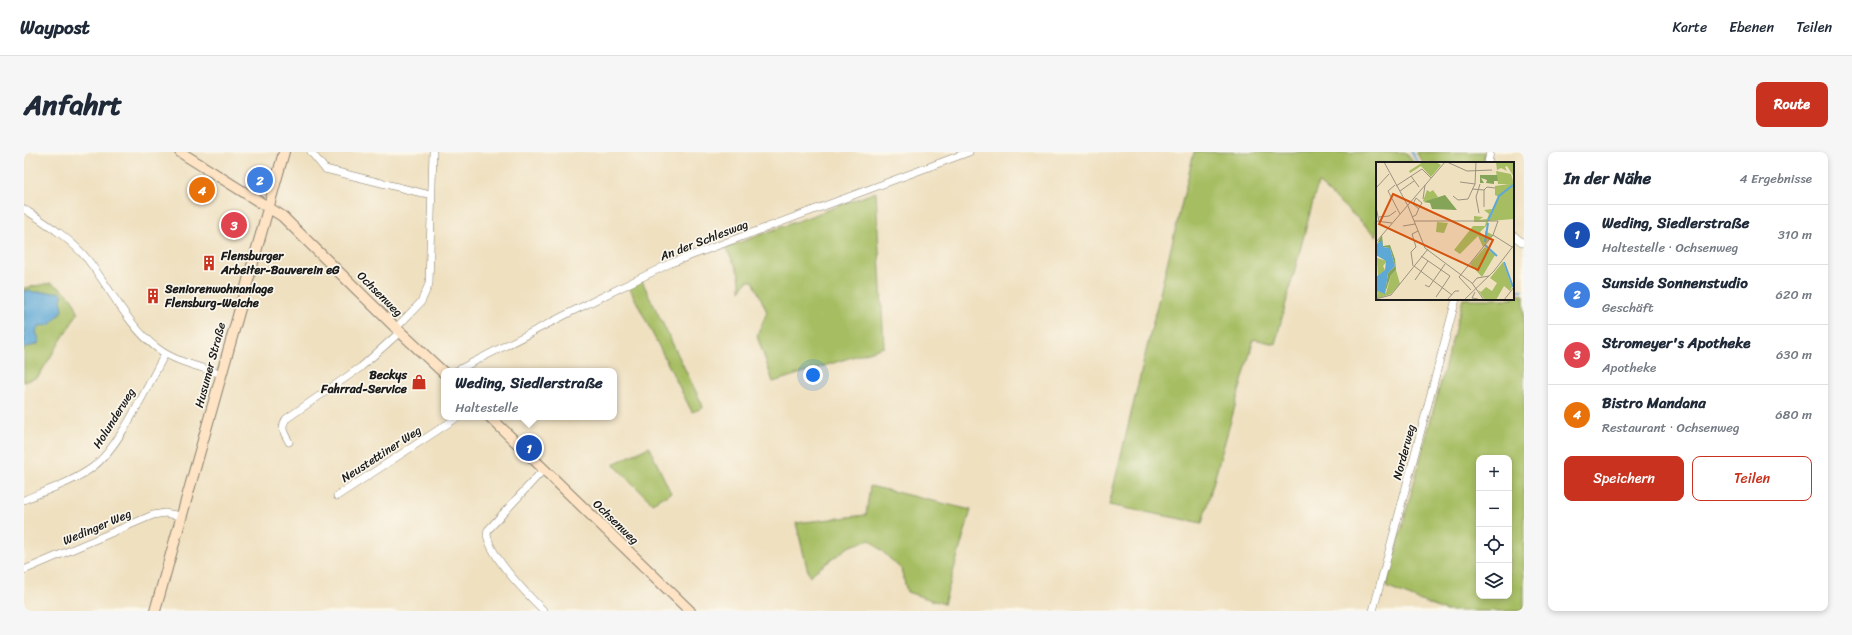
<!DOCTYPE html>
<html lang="de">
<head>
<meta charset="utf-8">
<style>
	body { margin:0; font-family:Sriracha,sans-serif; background:#f6f6f7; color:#1f2937 }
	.controls { position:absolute; right:12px; bottom:12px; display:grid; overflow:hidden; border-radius:8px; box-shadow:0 2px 6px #0003 }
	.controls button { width:36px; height:36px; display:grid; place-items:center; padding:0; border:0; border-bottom:1px solid #e0e1e3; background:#fff; color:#1f2937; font:20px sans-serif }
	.you { position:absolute; left:789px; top:223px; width:14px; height:14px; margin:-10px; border:3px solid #fff; border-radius:50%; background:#1a73e8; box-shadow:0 0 0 6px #1a73e833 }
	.badge { display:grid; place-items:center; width:26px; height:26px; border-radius:50%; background:#c8321e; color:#fff; font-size:13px; font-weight:700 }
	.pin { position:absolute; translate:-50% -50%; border:2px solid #fff; box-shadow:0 1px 4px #0006 }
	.popup { position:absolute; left:417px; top:216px; width:176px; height:52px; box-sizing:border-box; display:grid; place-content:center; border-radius:8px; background:#fff; filter:drop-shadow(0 1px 3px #0005); font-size:13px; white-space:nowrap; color:#747a83 }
	.popup b { font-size:15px; color:#1f2937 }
	.popup::after { content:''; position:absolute; left:50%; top:100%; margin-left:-8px; border:8px solid transparent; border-top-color:#fff }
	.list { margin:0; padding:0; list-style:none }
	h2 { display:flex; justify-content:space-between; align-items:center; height:52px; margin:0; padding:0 16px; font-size:17px }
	h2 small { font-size:13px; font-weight:400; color:#747a83 }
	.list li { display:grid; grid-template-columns:26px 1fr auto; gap:12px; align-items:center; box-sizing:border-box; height:60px; padding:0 16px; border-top:1px solid #e0e1e3 }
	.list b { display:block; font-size:15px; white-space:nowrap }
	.list p { margin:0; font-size:13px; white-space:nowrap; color:#747a83 }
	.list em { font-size:13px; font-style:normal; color:#747a83 }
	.actions { display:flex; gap:8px; padding:12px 16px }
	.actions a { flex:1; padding:9px 0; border:1px solid #c8321e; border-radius:8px; text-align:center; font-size:14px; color:#c8321e }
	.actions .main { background:#c8321e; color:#fff }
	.icon { flex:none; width:22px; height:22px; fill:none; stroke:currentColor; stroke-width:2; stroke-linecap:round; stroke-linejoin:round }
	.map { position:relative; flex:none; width:1500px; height:459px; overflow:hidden; border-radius:8px }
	header { display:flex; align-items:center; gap:24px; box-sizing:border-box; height:56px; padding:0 20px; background:#fff; border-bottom:1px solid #e0e1e3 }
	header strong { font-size:19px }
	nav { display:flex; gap:22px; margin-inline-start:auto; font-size:14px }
	.intro { display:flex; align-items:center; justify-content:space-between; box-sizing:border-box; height:96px; padding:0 24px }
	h1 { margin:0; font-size:28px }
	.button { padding:10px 18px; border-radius:8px; background:#c8321e; color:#fff; font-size:14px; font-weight:700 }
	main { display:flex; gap:24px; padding:0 24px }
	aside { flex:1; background:#fff; border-radius:8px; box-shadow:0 2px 6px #0003 }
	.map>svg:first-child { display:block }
	.green { fill:#a6bd62; stroke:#616c3f; fill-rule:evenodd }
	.water { fill:#5ea8d6; stroke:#3d6279 }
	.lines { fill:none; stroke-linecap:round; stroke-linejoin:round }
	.stream { stroke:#5ea8d6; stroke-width:2 }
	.street-casing { stroke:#867e6e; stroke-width:8 }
	.secondary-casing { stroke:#867e6e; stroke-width:12 }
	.street { stroke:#fff; stroke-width:7 }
	.secondary { stroke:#fee4c5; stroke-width:10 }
	.labels { text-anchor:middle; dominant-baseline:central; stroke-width:3.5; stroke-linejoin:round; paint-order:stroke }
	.street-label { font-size:12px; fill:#1c1c1c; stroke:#fbf7ec }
	.poi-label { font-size:12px; font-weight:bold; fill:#1c1c1c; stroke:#fbf7ec; text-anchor:start }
	.inset-river { fill:none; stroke:#5ea8d6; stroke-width:2 }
	.inset-road { fill:none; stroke:#9b927e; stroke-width:1 }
	.view { fill:#d4530e; fill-opacity:0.15; stroke:#d4530e; stroke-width:2 }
	.inset-edge { fill:none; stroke:#1c1c1c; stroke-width:2 }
</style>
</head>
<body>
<header>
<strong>Waypost</strong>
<nav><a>Karte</a><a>Ebenen</a><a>Teilen</a></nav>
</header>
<div class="intro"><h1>Anfahrt</h1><a class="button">Route</a></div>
<main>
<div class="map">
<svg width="1500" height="459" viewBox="0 0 1500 459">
	<rect width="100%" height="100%" fill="#fbf7ec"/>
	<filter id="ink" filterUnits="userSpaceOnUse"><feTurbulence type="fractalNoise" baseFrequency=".025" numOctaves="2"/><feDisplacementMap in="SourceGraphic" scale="8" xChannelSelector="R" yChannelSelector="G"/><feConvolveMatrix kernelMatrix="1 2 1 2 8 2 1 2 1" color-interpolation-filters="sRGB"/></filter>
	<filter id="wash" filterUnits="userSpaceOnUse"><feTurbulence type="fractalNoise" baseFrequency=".012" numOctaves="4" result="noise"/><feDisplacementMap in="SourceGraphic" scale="16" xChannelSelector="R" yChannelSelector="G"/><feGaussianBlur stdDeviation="0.9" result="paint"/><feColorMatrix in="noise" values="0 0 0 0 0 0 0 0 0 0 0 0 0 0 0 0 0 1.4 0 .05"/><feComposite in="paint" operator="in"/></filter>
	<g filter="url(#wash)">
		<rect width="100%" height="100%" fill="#efe0c0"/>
		<path class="green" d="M1170 0H1381L1390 11H1353V84L1294 31 1251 192 1230 187 1178 371 1085 353Z
			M1392 0H1461L1459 11H1399Z
			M852 40 860 195 749 230 733 184 743 160 729 129H723L716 139C718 122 710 110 701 96Z
			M618 129 678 252 679 256 668 260 605 135Z
			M27 131C41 139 50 144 54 161L14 225 0 230V136Z
			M1489 143H1500V459H1422L1362 435 1439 147H1489ZM1455 306H1485V444H1455Z
			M625 295 647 341 628 351 589 312Z
			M846 334 947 358 920 452 883 440 877 417 846 388 826 394 785 424 772 371 842 363Z"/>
		<path class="water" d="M6 138 9 140H35L39 143 37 147 39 158 26 173 15 174 12 180 15 187 14 192 0 196V139Z"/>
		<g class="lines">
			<path class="stream" d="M1387 0 1394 11
				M1489 138H1500"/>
		</g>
	</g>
	<g filter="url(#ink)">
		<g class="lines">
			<g class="street-casing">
				<path id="street" d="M287 0 301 17 398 41 408 42
					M1464 11 1466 0
					M0 57C23 72 46 86 64 108 86 136 105 175 133 196 151 210 177 215 198 222
					M1489 83 1499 91
					M372 176 397 150 405 132 409 0
					M432 219 549 159 647 111 945 0
					M265 290C260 281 256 276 262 267L337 215 376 180
					M520 317 464 378 463 383C468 407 502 441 520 459
					M313 344 434 265
					M0 348C23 338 49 330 69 315 97 293 123 234 141 202
					M0 418 129 363 141 361 157 364
					M1349 459 1432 147"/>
			</g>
			<g class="secondary-casing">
				<path id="secondary" d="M156 0 258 64 372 176 420 221
					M466 265 666 459
					M131 459 260 0"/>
			</g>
			<use href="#street" class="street"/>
			<use href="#secondary" class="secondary"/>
		</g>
	</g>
	<defs>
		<g id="building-bare" transform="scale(1.2)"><path d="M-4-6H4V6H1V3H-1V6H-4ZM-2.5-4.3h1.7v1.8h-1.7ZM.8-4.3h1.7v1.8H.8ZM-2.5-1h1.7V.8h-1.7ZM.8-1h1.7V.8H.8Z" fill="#c8321e" stroke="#fbf7ec" stroke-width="2.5" paint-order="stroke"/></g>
		<g id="shop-bare" transform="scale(1.2)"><path d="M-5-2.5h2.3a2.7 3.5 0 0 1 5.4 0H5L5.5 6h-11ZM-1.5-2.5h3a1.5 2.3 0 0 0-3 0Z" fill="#c8321e" stroke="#fbf7ec" stroke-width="2.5" paint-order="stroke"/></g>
	</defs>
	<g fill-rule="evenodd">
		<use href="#building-bare" x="185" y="111"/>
		<use href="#building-bare" x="129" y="144"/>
		<use href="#shop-bare" x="395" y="230"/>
	</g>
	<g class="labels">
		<g class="street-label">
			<text transform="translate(680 88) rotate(-21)">An der Schleswag</text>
			<text transform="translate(356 142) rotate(45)">Ochsenweg</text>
			<text transform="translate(186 213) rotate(-75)">Husumer Straße</text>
			<text transform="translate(90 266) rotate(-58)">Holunderweg</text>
			<text transform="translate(1380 300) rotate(-75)">Norderweg</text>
			<text transform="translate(357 302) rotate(-33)">Neustettiner Weg</text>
			<text transform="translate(592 370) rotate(44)">Ochsenweg</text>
			<text transform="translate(73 375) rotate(-23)">Wedinger Weg</text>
		</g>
		<g class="poi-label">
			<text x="197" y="104">Flensburger<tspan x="197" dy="14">Arbeiter-Bauverein eG</tspan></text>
			<text x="141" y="137">Seniorenwohnanlage<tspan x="141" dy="14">Flensburg-Weiche</tspan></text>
			<text x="383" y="223" text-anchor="end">Beckys<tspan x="383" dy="14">Fahrrad-Service</tspan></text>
		</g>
	</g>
	<g transform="translate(1352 10)">
		<rect width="138" height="138" fill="#efe0c0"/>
		<path d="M47 0H60L65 3 55 15 45 4 34 11 33 9ZM120 0H138V15L131 4 129 5 131 9 125 6 121 8ZM120 9 135 12 138 22V57L113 59 123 35 119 33V24L133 22H122ZM51 28 54 30 57 28 62 35 54 39H47ZM116 47 111 63 104 70 109 75V69L117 73 107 85 102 74 84 92 78 88 97 64H109L110 60H98V54L107 55 103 58 111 57 113 52 108 48ZM61 60 72 61 68 71 60 70ZM109 85 119 93 106 115 94 102ZM1 96 11 99 7 104 9 108 2 114ZM127 100 136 125 134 129 128 124 120 138H109L102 128 105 130 110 125 116 129 121 121 114 116ZM20 108 24 122 15 132 0 137 2 129 10 131 15 113Z" fill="#a6bd62"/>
		<path d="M104 13H121L122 19H118V22L110 21 111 18 105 16 108 21H104ZM69 33 81 48 56 47 54 41 47 40ZM6 73 7 84 14 83 19 97 20 108 15 113 9 131 12 111 19 104 14 86 7 85 3 80 0 83Z" fill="#84a458"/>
		<path d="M6 78 7 85 14 86 19 104 12 111 9 132 2 129 0 134V115L9 108 10 99 0 93V83Z" fill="#5ea8d6"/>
		<path class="inset-river" d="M112 59 123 34 137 23M109 80 112 61M109 83 121 94M128 100 137 125"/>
		<path class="inset-road" d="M8 0 32 44 49 86 96 121 108 138M71 0 91 9 116 8M35 14 43 25M84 20 99 22M19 23 12 29 24 52M20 24 46 7 55 16M0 26 13 12M96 27 108 28V45M108 28 111 25 119 26M24 29 38 19M77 34 82 38 92 37 99 22 100 0M47 37 49 23M32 43 69 0M0 45 3 59M103 51 100 35 104 22M3 55 13 54 20 49M36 55 40 53 43 46 46 41 40 36 37 42 43 47M0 59 16 61M38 59H122L117 73 83 115 95 128M27 64 39 62M117 73 136 85M0 80 32 43M45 94 74 114 60 135M37 104 35 90 40 85 36 72 42 69M38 104 76 133M39 118 52 99M96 122 101 116 113 114M49 123 53 125 69 102M99 130 96 136 102 137M0 137 15 133 52 87M71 138 79 129H83M88 138 118 109 138 83M128 138 138 125"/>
		<path class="view" d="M17 32 117 78 102 108 3 62Z"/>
		<rect width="138" height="138" class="inset-edge"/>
	</g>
</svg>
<div class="controls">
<button>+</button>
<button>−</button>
<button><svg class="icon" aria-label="locate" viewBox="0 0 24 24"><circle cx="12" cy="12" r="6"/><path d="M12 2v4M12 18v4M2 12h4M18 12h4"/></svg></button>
<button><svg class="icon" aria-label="layers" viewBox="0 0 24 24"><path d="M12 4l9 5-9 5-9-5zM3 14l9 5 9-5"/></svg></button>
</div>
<div class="you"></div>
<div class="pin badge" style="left:505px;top:296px;background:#1a4fb4">1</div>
<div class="popup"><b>Weding, Siedlerstraße</b>Haltestelle</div>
<div class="pin badge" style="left:236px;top:28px;background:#3f7fe0">2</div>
<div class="pin badge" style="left:210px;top:73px;background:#e0444e">3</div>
<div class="pin badge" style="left:178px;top:38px;background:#e8710a">4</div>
</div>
<aside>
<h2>In der Nähe<small>4 Ergebnisse</small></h2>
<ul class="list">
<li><span class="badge" style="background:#1a4fb4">1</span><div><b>Weding, Siedlerstraße</b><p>Haltestelle · Ochsenweg</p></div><em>310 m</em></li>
<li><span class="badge" style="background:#3f7fe0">2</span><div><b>Sunside Sonnenstudio</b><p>Geschäft</p></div><em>620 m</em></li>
<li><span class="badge" style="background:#e0444e">3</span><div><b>Stromeyer's Apotheke</b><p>Apotheke</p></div><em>630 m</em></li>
<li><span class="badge" style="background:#e8710a">4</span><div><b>Bistro Mandana</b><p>Restaurant · Ochsenweg</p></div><em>680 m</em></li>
</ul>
<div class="actions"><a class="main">Speichern</a><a>Teilen</a></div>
</aside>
</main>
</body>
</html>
